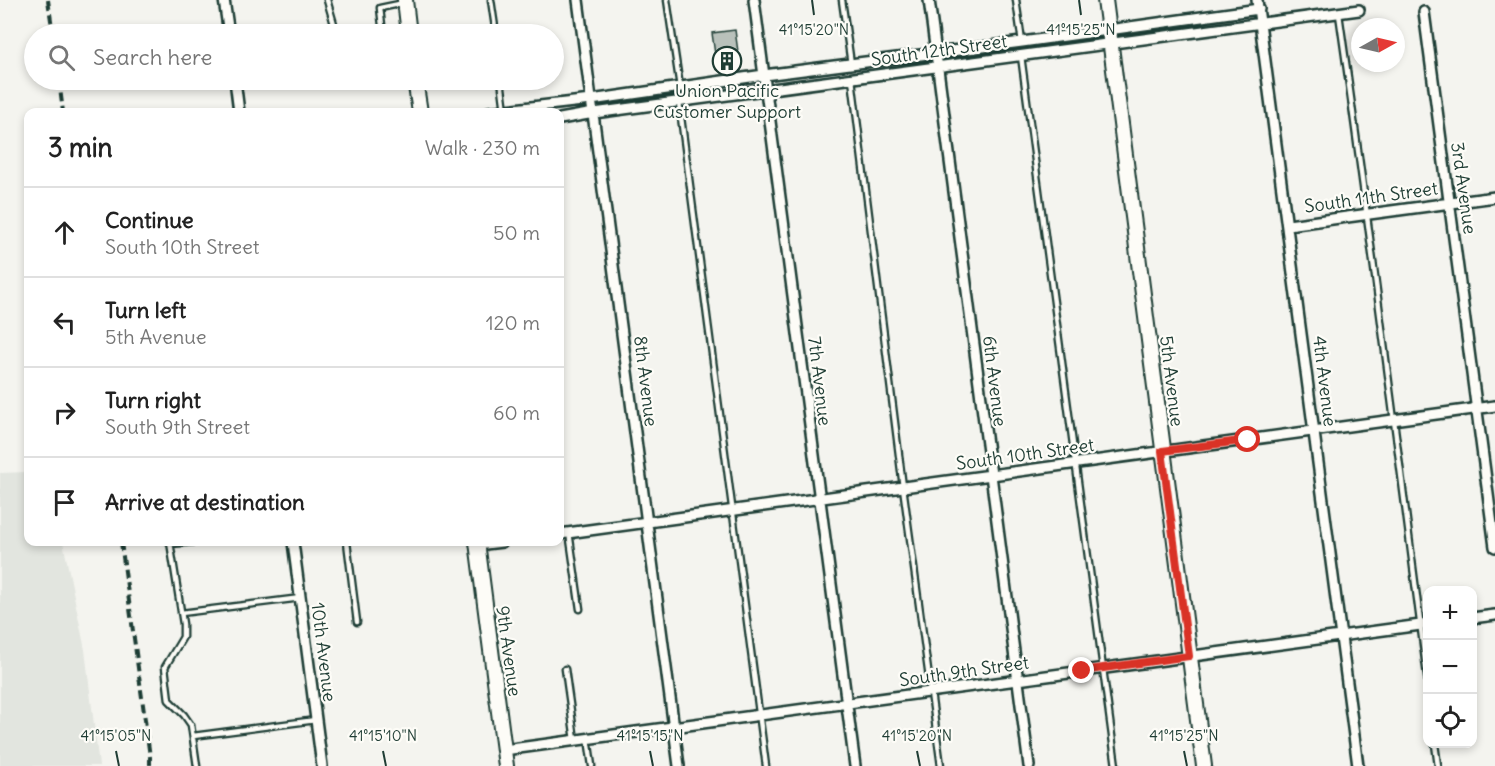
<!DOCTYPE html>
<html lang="en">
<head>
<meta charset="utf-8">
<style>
	body { margin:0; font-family:Delius,sans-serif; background:#f2f2f2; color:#222 }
	.controls { position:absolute; right:18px; bottom:18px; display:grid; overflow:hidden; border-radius:12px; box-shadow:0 3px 9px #0003 }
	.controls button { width:54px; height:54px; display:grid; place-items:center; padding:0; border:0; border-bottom:2px solid #e0e0e0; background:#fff; color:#222; font:30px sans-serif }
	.compass { position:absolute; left:1351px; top:18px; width:54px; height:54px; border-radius:50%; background:#fff; box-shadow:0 3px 9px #0003; rotate:82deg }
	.stop { position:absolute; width:18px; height:18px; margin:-14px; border:4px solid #d93025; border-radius:50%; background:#fff }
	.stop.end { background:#d93025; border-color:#fff; box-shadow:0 2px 6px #0008 }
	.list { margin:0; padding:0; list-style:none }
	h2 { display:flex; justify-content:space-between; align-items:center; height:78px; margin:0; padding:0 24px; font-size:26px }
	h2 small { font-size:20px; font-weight:400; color:#767676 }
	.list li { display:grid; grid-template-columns:39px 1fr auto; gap:18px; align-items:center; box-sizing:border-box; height:90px; padding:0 24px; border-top:2px solid #e0e0e0 }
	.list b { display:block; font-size:22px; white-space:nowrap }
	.list p { margin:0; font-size:20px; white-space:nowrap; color:#767676 }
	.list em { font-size:20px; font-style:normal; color:#767676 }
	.icon { flex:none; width:33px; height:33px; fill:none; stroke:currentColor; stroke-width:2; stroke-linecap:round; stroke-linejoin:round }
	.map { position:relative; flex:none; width:1495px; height:766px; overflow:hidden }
	.search { position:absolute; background:#fff; box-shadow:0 3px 9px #0003; left:24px; top:24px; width:540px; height:66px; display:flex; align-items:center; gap:15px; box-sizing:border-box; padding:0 21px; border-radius:33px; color:#767676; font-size:22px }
	.panel { position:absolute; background:#fff; box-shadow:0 3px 9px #0003; left:24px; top:108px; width:540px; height:438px; border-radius:12px }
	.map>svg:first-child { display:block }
	.built { fill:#e2e5df }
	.building { fill:#b9c1bb; stroke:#1f3d34; stroke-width:1.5 }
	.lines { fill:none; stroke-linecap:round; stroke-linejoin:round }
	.lane-casing { stroke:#1f3d34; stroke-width:9 }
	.street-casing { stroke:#1f3d34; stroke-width:14 }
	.secondary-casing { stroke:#1f3d34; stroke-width:18 }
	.lane { stroke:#fdfcf7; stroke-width:4.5 }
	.street { stroke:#fdfcf7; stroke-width:9 }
	.secondary { stroke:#fdfcf7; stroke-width:14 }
	.rail { stroke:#1f3d34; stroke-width:4; stroke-dasharray:9 4.5; stroke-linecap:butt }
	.route { stroke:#d93025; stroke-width:8 }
	.ticks { fill:none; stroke:#1f3d34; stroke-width:2 }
	.labels { text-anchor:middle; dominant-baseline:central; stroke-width:4.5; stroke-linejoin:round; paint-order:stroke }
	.street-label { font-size:18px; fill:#1f3d34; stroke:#fdfcf7 }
	.poi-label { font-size:18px; fill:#1f3d34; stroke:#fdfcf7 }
	.ticks-label { font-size:15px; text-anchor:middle; fill:#1f3d34; stroke:#fdfcf7; stroke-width:4.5; stroke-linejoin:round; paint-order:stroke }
</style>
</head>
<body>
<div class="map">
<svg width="1495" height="766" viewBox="0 0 1495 766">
	<rect width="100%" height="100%" fill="#f4f4ef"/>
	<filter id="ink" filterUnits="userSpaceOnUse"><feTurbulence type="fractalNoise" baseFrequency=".0167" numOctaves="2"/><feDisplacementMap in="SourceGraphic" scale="12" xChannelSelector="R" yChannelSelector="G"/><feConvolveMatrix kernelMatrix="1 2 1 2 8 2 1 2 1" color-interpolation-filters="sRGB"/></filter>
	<g filter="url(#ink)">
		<path class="built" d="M28 472V542H63L85 650 99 766H0V473Z"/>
		<path class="building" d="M735 30 740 66 717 69 712 33Z"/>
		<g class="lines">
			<g class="lane-casing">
				<path id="lane" d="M327 0 334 24 339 34
					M491 0 496 34
					M667 0 680 87
					M842 0 851 64
					M1016 0 1022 42
					M1339 14C1371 236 1399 460 1428 683
					M383 34 380 8 404 3
					M1021 56 1116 766
					M852 79 903 487 941 766
					M501 80 505 111
					M679 102 766 766
					M569 532 580 609
					M170 542 183 624V637L165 667 169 700 184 715 191 725 197 766
					M347 542 357 622
					M170 544 194 542
					M181 613 301 598
					M565 669 575 740
					M193 736 316 720
					M588 738 592 766
					M1435 744 1438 766"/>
			</g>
			<g class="street-casing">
				<path id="street" d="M224 0 229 34
					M578 0 679 766
					M754 0 855 766
					M929 0 1029 766
					M1257 0 1358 766
					M1424 12 1495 547
					M235 80 239 112
					M489 112 591 100 764 75 1022 42 1259 9
					M560 119 594 113 1359 10
					M1288 225 1495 197
					M560 534 1495 406
					M293 542 322 766
					M477 545 502 542
					M1472 618 1495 615
					M504 750 1428 624"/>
			</g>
			<g class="secondary-casing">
				<path id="secondary" d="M405 0 409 34
					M1105 0 1204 766
					M415 80 420 112
					M477 542 506 766"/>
			</g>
			<use href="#lane" class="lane"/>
			<use href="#street" class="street"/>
			<use href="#secondary" class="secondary"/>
			<path class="rail" d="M48 0 53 34
				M59 80 63 112
				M121 542 150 757V766"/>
		</g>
	</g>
	<g class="lines" filter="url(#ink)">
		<path class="route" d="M1082 671 1189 656 1162 451 1248 440"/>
	</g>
	<path class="ticks" d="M812 0 814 15M1079 0 1081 15M116 751 119 766M383 751 386 766M650 751 653 766M917 751 920 766M1184 751 1187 766"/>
	<defs>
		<g id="building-ring" transform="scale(1.5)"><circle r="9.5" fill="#fdfcf7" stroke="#1f3d34" stroke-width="1.5"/><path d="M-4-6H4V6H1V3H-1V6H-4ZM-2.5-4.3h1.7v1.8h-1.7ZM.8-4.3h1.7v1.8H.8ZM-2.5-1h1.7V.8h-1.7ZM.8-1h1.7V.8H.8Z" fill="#1f3d34"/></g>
	</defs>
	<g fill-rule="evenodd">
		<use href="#building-ring" x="727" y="61"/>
	</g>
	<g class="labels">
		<g class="street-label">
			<text transform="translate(939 50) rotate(-8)">South 12th Street</text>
			<text transform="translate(1464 188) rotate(82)">3rd Avenue</text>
			<text transform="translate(1371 197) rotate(-8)">South 11th Street</text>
			<text transform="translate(646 381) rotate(83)">8th Avenue</text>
			<text transform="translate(820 381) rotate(83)">7th Avenue</text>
			<text transform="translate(995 381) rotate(83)">6th Avenue</text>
			<text transform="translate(1172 381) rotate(83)">5th Avenue</text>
			<text transform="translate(1325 381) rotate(83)">4th Avenue</text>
			<text transform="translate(1025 454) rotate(-8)">South 10th Street</text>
			<text transform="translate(509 651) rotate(82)">9th Avenue</text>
			<text transform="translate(324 652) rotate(83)">10th Avenue</text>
			<text transform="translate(964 671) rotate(-8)">South 9th Street</text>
		</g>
		<g class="poi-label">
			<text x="727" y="90">Union Pacific<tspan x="727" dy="21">Customer Support</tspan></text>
		</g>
	</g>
	<g class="ticks-label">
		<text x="814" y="35">41°15'20"N</text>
		<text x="1081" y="35">41°15'25"N</text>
		<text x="116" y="741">41°15'05"N</text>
		<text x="383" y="741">41°15'10"N</text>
		<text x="650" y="741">41°15'15"N</text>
		<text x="917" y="741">41°15'20"N</text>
		<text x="1184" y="741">41°15'25"N</text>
	</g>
</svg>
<div class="controls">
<button>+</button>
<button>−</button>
<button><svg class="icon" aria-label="locate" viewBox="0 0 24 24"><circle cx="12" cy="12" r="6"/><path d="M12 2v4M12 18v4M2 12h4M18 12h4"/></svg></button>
</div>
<svg class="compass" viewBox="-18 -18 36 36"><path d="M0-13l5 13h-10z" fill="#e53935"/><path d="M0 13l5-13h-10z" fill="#767676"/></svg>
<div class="stop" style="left:1248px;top:440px"></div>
<div class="stop end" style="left:1082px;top:671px"></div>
<div class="search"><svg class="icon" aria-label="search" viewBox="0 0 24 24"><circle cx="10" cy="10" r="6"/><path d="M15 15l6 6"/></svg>Search here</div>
<section class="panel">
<h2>3 min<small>Walk · 230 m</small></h2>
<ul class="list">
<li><svg class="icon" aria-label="ahead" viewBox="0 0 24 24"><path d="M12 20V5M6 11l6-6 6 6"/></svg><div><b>Continue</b><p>South 10th Street</p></div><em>50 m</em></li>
<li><svg class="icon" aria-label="left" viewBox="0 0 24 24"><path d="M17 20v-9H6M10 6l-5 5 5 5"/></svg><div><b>Turn left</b><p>5th Avenue</p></div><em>120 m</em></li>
<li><svg class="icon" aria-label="right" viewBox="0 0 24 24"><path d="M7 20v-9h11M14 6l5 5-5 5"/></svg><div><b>Turn right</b><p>South 9th Street</p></div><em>60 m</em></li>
<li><svg class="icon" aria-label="arrive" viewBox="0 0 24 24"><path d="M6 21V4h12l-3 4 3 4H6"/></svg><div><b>Arrive at destination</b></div></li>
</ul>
</section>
</div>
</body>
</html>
